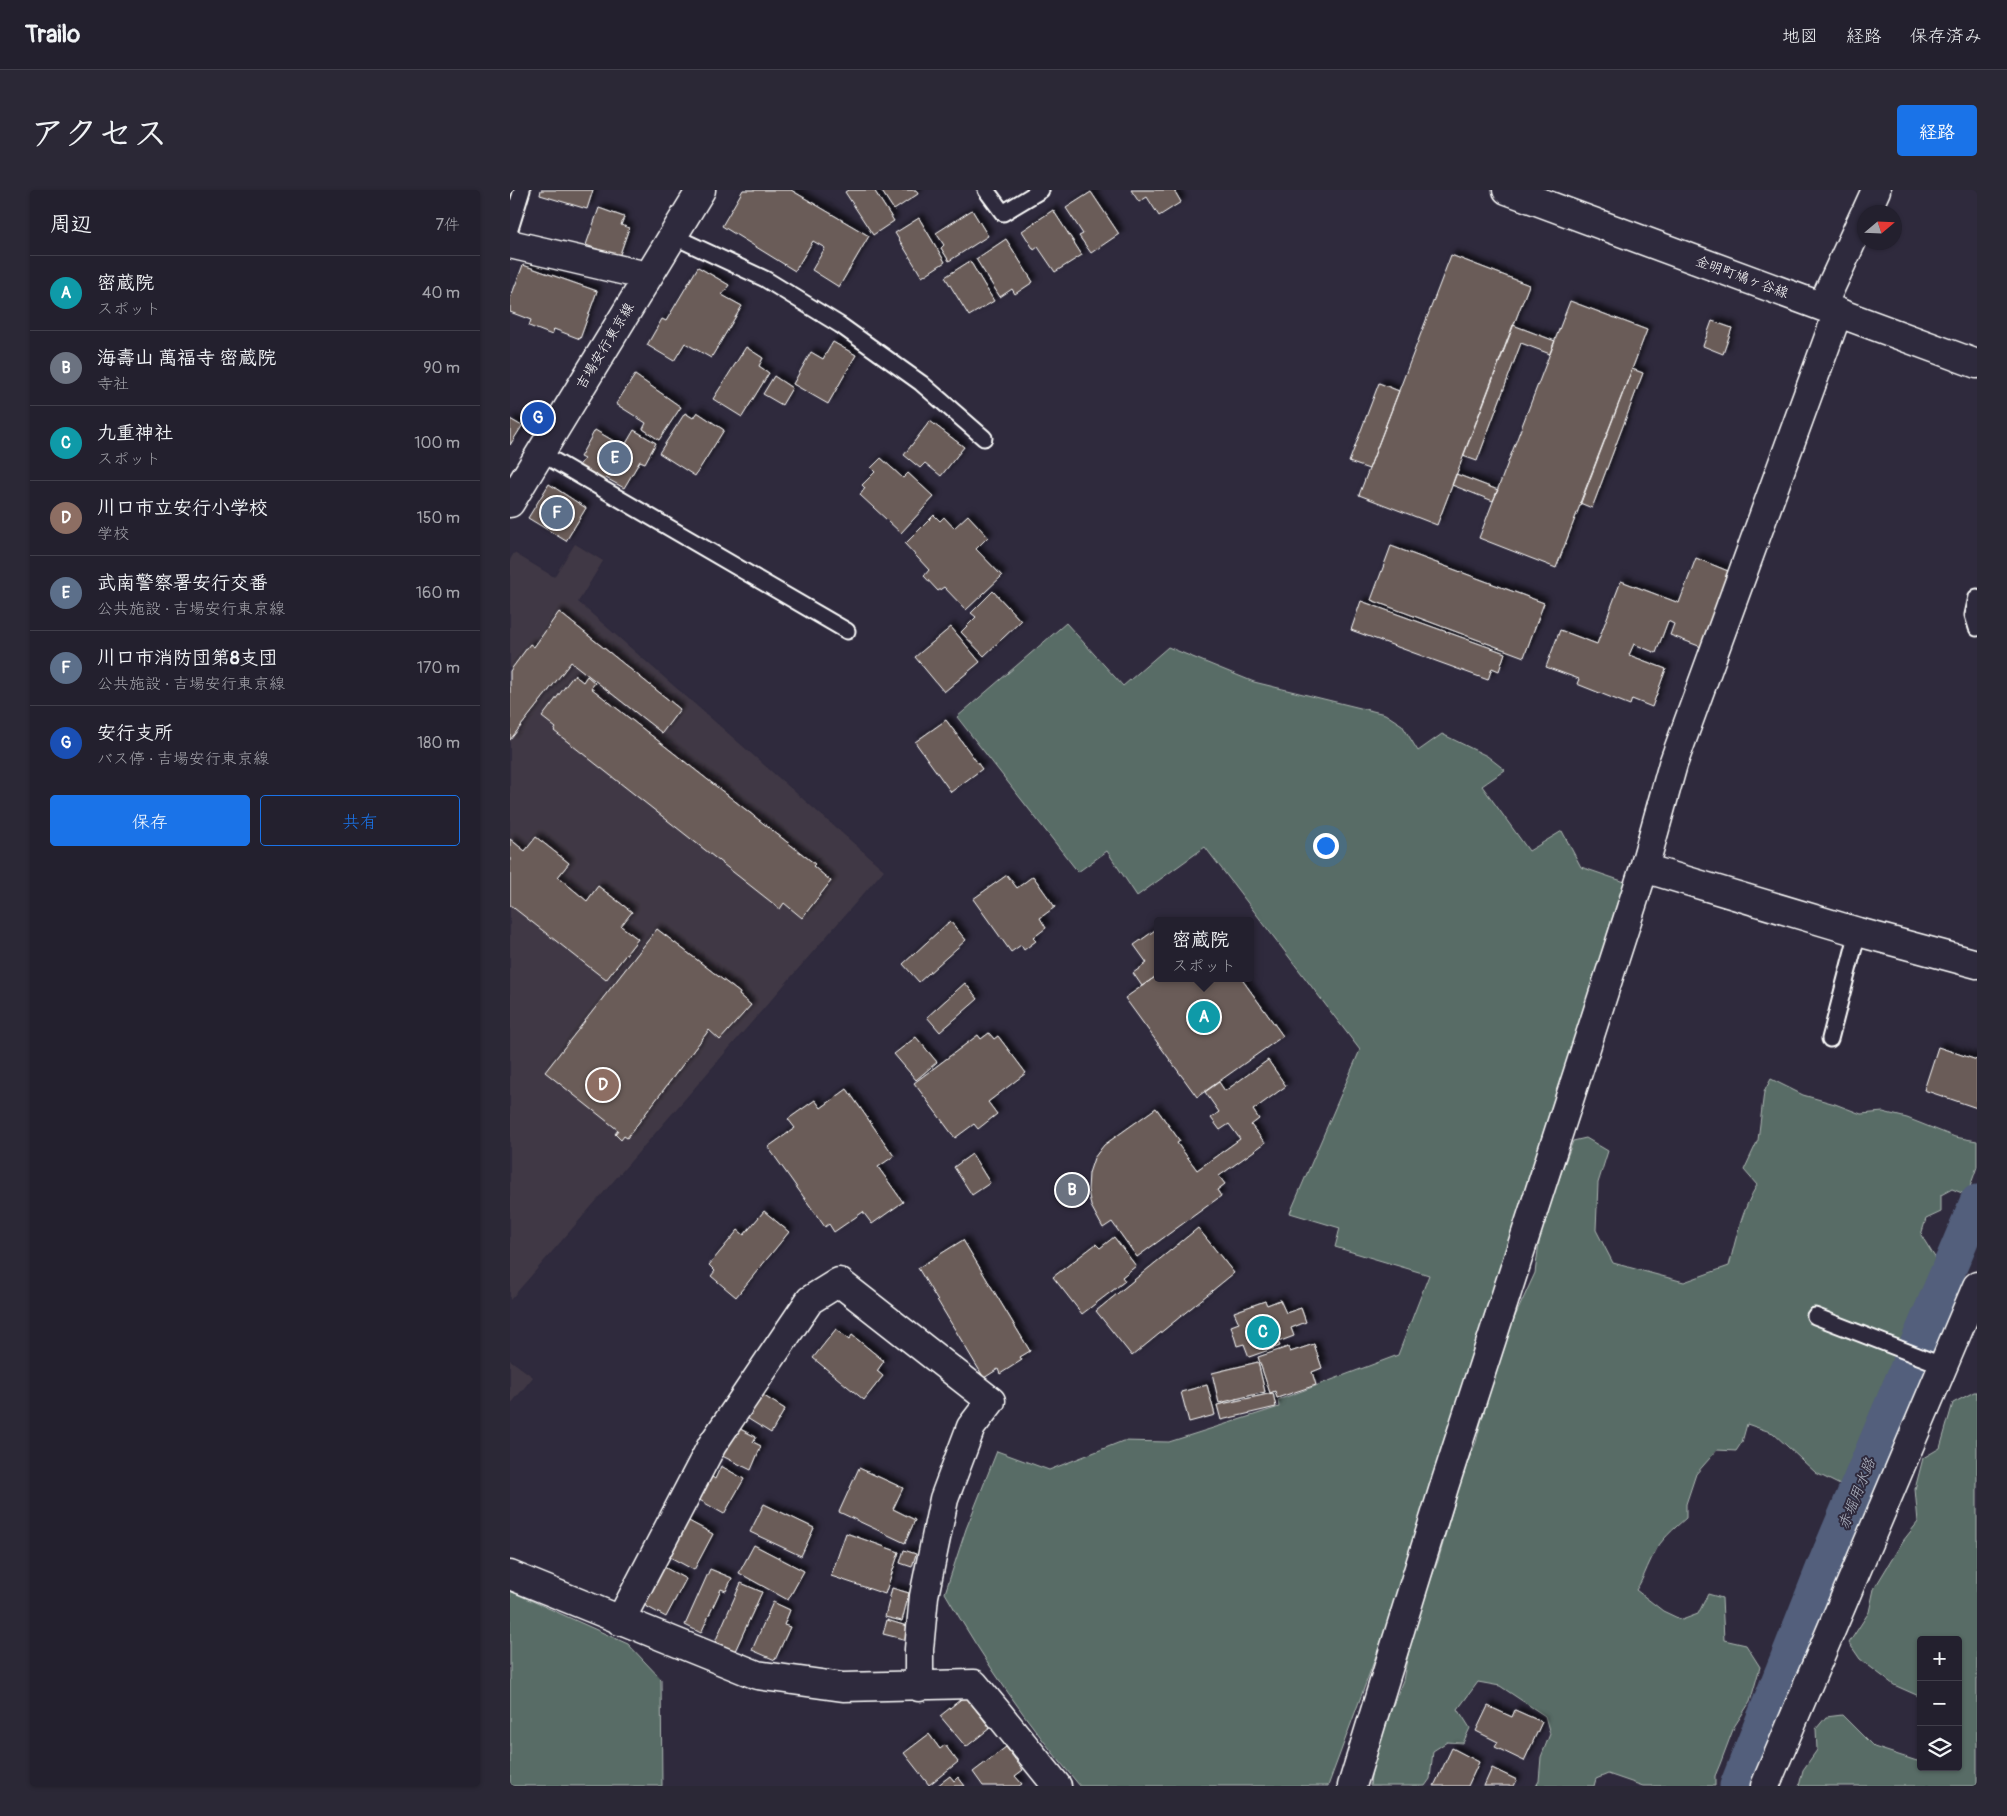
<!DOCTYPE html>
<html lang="ja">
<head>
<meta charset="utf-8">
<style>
	body { margin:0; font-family:Pangolin,"Klee One",sans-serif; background:#2b2836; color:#f1f3f6 }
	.controls { position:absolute; right:15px; bottom:15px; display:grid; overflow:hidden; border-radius:5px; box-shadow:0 1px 4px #0004 }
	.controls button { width:45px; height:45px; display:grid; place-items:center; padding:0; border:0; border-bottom:1px solid #403e4a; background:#23202e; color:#f1f3f6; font:25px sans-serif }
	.compass { position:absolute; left:1347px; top:15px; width:45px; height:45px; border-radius:50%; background:#23202e; box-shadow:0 1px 4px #0004; rotate:71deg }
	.you { position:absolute; left:815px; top:655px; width:18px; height:18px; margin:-12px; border:4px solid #fff; border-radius:50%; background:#1a73e8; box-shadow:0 0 0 8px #1a73e833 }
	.badge { display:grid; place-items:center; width:32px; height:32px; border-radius:50%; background:#1a73e8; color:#fff; font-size:16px; font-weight:700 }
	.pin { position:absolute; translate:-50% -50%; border:2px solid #fff; box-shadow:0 1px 5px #0006 }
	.popup { position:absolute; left:644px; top:727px; width:100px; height:65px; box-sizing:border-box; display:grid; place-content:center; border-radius:5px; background:#23202e; filter:drop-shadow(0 1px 4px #0005); font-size:16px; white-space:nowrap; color:#a3a3aa }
	.popup b { font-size:19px; color:#f1f3f6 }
	.popup::after { content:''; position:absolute; left:50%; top:100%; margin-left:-10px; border:10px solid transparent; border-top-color:#23202e }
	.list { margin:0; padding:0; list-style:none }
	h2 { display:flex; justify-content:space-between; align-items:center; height:65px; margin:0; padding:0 20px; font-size:21px }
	h2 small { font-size:16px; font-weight:400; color:#a3a3aa }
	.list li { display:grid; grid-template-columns:32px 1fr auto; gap:15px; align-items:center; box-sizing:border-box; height:75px; padding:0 20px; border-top:1px solid #403e4a }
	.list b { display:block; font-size:19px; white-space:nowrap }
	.list p { margin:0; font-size:16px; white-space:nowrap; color:#a3a3aa }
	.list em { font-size:16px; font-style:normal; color:#a3a3aa }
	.actions { display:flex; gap:10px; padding:15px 20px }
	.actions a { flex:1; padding:11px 0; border:1px solid #1a73e8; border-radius:5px; text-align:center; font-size:18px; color:#1a73e8 }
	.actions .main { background:#1a73e8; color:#fff }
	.icon { flex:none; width:28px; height:28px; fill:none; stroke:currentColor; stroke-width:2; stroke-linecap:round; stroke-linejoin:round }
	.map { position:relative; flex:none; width:1467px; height:1596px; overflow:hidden; border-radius:5px }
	header { display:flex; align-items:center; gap:30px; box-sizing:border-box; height:70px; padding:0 25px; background:#23202e; border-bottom:1px solid #403e4a }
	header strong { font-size:24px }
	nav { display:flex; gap:28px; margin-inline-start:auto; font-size:18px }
	.intro { display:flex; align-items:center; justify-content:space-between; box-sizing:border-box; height:120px; padding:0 30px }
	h1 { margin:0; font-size:35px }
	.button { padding:12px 22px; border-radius:5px; background:#1a73e8; color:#fff; font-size:18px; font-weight:700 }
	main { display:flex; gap:30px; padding:0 30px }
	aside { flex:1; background:#23202e; border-radius:5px; box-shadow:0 1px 4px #0004 }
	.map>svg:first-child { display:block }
	.built { fill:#413945 }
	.green { fill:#586c66; stroke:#acb6b2 }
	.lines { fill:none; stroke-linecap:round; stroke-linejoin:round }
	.canal { stroke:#525e7b; stroke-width:35 }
	.building { fill:#6a5c58; stroke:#fff; filter:url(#shadow) }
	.lane-casing { stroke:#fff; stroke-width:19 }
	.street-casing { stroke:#fff; stroke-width:31 }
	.secondary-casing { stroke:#fff; stroke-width:31 }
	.lane { stroke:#2f2a3d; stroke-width:15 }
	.street { stroke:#2f2a3d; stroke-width:28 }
	.secondary { stroke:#2f2a3d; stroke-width:28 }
	.labels { text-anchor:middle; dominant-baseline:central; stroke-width:4; stroke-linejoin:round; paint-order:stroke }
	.street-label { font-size:14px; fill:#fff; stroke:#2f2a3d }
	.water-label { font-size:15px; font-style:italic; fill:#b1b7c4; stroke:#2f2a3d }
</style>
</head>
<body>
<header>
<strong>Trailo</strong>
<nav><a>地図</a><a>経路</a><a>保存済み</a></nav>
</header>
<div class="intro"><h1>アクセス</h1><a class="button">経路</a></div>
<main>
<aside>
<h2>周辺<small>7件</small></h2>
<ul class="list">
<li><span class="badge" style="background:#0f9aa8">A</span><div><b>密蔵院</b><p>スポット</p></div><em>40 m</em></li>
<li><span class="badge" style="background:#6b7280">B</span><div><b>海壽山 萬福寺 密蔵院</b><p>寺社</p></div><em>90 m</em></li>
<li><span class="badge" style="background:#0f9aa8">C</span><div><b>九重神社</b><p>スポット</p></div><em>100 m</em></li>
<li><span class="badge" style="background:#8d6e63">D</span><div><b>川口市立安行小学校</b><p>学校</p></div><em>150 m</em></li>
<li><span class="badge" style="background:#5c6f8a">E</span><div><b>武南警察署安行交番</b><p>公共施設 · 吉場安行東京線</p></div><em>160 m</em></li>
<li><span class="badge" style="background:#5c6f8a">F</span><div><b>川口市消防団第8支団</b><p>公共施設 · 吉場安行東京線</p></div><em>170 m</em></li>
<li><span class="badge" style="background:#1a4fb4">G</span><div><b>安行支所</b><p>バス停 · 吉場安行東京線</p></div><em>180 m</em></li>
</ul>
<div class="actions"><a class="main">保存</a><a>共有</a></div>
</aside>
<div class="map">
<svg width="1467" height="1596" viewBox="0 0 1467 1596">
	<defs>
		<filter id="shadow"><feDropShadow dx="4.5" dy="-4.5" stdDeviation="2.5" flood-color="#0009"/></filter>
	</defs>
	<rect width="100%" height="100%" fill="#2f2a3d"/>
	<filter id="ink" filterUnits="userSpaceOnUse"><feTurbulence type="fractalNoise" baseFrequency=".02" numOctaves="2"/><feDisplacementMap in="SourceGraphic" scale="10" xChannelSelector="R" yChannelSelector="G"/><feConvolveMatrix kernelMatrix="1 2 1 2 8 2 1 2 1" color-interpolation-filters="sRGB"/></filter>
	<g filter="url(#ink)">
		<path class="built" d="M65 354 93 371 68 412 374 680 0 1110V370L4 363 44 387Z
			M0 1170 23 1187 0 1215Z"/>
		<path class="green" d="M556 433 613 496 658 457 744 492 875 524 892 535 908 561 932 544 977 566 995 580 972 596 1019 661 1052 641 1071 677 1115 692 1032 957 881 1425 818 1596H570C519 1536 474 1471 435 1403L456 1339 487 1261 539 1280 613 1251 659 1252 769 1217 768 1210 888 1165 919 1085 825 1057 830 1038 780 1023 850 860 695 657 627 706 597 661 568 682 447 527Z
			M1261 889 1293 905 1325 914 1351 924 1373 922 1397 928 1445 947 1467 951V977L1457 1005 1442 999 1431 1005V1022L1416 1029 1411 1045 1426 1069 1424 1093 1366 1214 1341 1276 1330 1295 1306 1283 1263 1243 1237 1234 1232 1252 1226 1261 1207 1260 1186 1284 1176 1314V1328C1165 1338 1150 1350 1144 1364 1137 1376 1134 1388 1126 1400L1153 1421 1172 1430 1188 1424 1198 1404 1212 1408 1214 1450 1236 1455 1250 1477 1240 1512 1224 1537 1210 1574 1205 1586V1596H1133L1098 1584 1086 1589 1084 1596H1026L1029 1591 1031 1567 1040 1544 1035 1526 990 1496 968 1492 948 1519 960 1538 953 1553 937 1552 923 1561 920 1589 915 1596H860L863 1566 893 1490 905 1429 928 1371 952 1286 966 1252 982 1189 1002 1133 1025 1083 1031 1037 1063 951 1076 948 1098 961 1088 993 1086 1040 1103 1073 1174 1092 1219 1076C1226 1048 1232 1020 1247 995L1234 980 1248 950 1254 902Z
			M1464 1202H1467V1596H1289L1293 1580 1307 1560 1306 1539 1316 1527 1332 1525 1364 1557 1407 1571 1411 1567V1577H1448V1450H1411V1507L1384 1495 1350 1469 1339 1453 1359 1422 1364 1399 1393 1351 1408 1332 1405 1299 1413 1268 1430 1258 1443 1213Z
			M0 1401 118 1454 151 1489 152 1596H0Z"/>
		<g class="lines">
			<path class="canal" d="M1227 1596 1315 1374 1467 1012"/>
		</g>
		<path class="building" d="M31 0H83L77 19 30 5Z
			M233 0H281L359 46 329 97 302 80 315 58 303 51 285 81 212 36Z
			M338 0H364L384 31 363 45 335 2Z
			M371 0H406L408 4 384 20Z
			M621 0H664L671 12 649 26 637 7 629 12Z
			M581 2 609 44 581 63 569 46 573 44 556 18Z
			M89 18 114 27 111 35 119 38 109 67 76 55Z
			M462 20 478 46 439 71 431 58 434 55 426 43Z
			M543 20 572 65 545 82 528 57 524 60 512 41Z
			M409 28 435 72 412 87 385 43Z
			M496 49 523 92 505 104 502 99 490 107 466 69Z
			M941 65 1019 95 927 335 849 305Z
			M460 71 484 111 459 126 435 87Z
			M13 75 87 101 70 149 44 139 42 145 19 136 21 130 0 122V109Z
			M188 77 219 95 212 105 232 116 201 168 175 153 164 171 137 155 152 129 156 131Z
			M1060 111 1137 140 1046 378 969 348Z
			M1202 131 1222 138 1213 164 1193 156Z
			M1003 135 1045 151 1040 164 1011 153 967 271 953 266Z
			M323 152 346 165 318 214 283 194 301 162 313 169Z
			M236 157 253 168 249 176 259 183 232 227 203 209Z
			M1122 179 1133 183 1082 318 1070 313Z
			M125 185 171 217 149 250 133 239 136 233 106 214Z
			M264 186 282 198 272 215 253 204Z
			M869 193 889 201 859 279 839 272Z
			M187 222 214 240 185 286 149 263 175 223 183 228Z
			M0 229 12 236 0 255Z
			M420 231 454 257 431 286 415 273 410 278 394 265Z
			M85 240 114 257 124 240 146 253 135 273 130 271 114 298 96 288 93 292 68 277 74 269 70 267Z
			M371 268 393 288 398 283 424 307 391 343 350 305 355 298 352 295 365 282 361 278Z
			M946 284 988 300 983 311 942 295Z
			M39 294 76 318 56 351 18 328Z
			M424 325 430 331 434 327 444 338 458 325 478 347 466 359 492 386 456 420 434 397 428 401 414 386 419 380 395 354Z
			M881 356 1034 413 1014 467 861 410Z
			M1186 368 1223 383 1194 458 1160 445 1164 434 1158 431 1146 463 1124 454 1119 465 1156 479 1142 517 1122 509 1120 515 1067 494 1069 489 1036 477 1050 440 1087 454 1111 391 1169 413Z
			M483 401 511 431 474 466 451 442 466 427 461 423Z
			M851 411 995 463 989 481 982 478 978 490 841 440Z
			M49 422 170 519 152 543 61 472 0 550V481L20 454 24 457Z
			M441 437 470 472 434 502 405 467Z
			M64 485 73 492 77 486 85 493 81 498 305 674 303 676 321 691 292 728 274 713 270 719 44 541 46 538 32 527Z
			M436 530 472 579 441 602 405 552Z
			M26 647 59 673 48 687 77 711 88 696 122 722 111 736 128 749 96 790 0 715V649L15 661Z
			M497 685 507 698 523 686 545 717 530 728 536 738 523 748 526 751 514 760 511 755 501 762 463 709Z
			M440 731 456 750 409 792 393 774Z
			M648 738V781L645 782 648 785 632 796 623 783 637 773 624 755Z
			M147 739 230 803 229 805 241 815 210 850 199 840 117 948 114 946 111 950 105 944 108 940 35 882Z
			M648 785V788H731L773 846 687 907 615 808Z
			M455 793 468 809 430 842 417 827Z
			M479 843 484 849 488 846 516 883 478 912 487 924 468 939 464 934 445 948 404 893 468 845 471 849Z
			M406 847 427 872 406 890 384 864Z
			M1428 857 1467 870V918L1414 900Z
			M758 870 776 896 743 920 749 929 741 935 755 953 709 986 715 994 707 1000 711 1006 627 1067 602 1032 593 1038 581 1016 578 1000 579 983 584 968 594 955 646 918 670 951 667 953 687 980 730 949 719 934 710 940 701 928 709 922 695 902 709 892 715 901Z
			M337 899 384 966 368 977 393 1012 362 1034 353 1022 324 1042 319 1034 315 1037 258 957 285 938 278 929 305 910 311 918Z
			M462 964 480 993 462 1005 444 977Z
			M254 1021 279 1042 226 1107 201 1086 205 1081 199 1075 228 1040 234 1045Z
			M688 1038 724 1083 622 1166 586 1121Z
			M604 1047 626 1076 612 1087 615 1091 572 1124 543 1087 586 1054 590 1058Z
			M453 1050 520 1161 510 1167 512 1170 490 1184 488 1179 474 1188 408 1078Z
			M770 1110 776 1123 791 1118 796 1132 781 1138 784 1146 768 1152 770 1156 739 1167 734 1154 727 1156 721 1136 729 1133 724 1122 755 1111 757 1115Z
			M326 1139 339 1150 342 1145 374 1171 367 1181 373 1186 354 1210 303 1168Z
			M804 1154 812 1178 802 1182 806 1195 767 1208 765 1201 760 1203 748 1167 778 1157 780 1162Z
			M748 1172 755 1202 709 1213 702 1183Z
			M697 1195 705 1225 679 1232 671 1202Z
			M246 1201 275 1219 261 1243 232 1225Z
			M763 1203 766 1217 711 1230 707 1215Z
			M224 1236 246 1247 243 1252 251 1256 241 1280 210 1265Z
			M211 1276 234 1289 214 1324 186 1308 199 1285 205 1289Z
			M349 1278 393 1298 383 1319 405 1330 395 1353 329 1322Z
			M254 1314 304 1338 291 1366 240 1342Z
			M177 1330 203 1344 184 1380 158 1366Z
			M336 1343 389 1362 375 1404 321 1386Z
			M244 1355 294 1381 278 1410 229 1383Z
			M394 1360 406 1364 402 1377 390 1373Z
			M152 1376 176 1389 156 1427 132 1414Z
			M200 1379 222 1388 216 1401 211 1399 191 1443 175 1435Z
			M231 1393 252 1402 225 1461 205 1452Z
			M382 1398 399 1403 392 1431 375 1427Z
			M263 1412 280 1420 274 1435 280 1437 265 1470 242 1460Z
			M377 1430 400 1437 397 1450 373 1444Z
			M455 1506 480 1538 456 1557 430 1526Z
			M978 1516 1002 1527 1005 1520 1032 1532 1014 1571 985 1557 988 1552 966 1541Z
			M419 1544 430 1559 435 1555 448 1572 419 1595 394 1563Z
			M496 1557 513 1580 505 1586 512 1594 509 1596H473L463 1582Z
			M942 1558 969 1572 958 1596H924Z
			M982 1578 1007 1590 1004 1596H974Z
			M440 1586 444 1591 448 1587 455 1596H427Z"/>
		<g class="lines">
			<g class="lane-casing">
				<path id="lane" d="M476 0 493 23 531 0
					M0 39 12 0
					M163 46 255 89 330 135 411 193 474 248
					M29 262 337 441
					M1467 407 1463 425 1467 438
					M1320 849 1348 742
					M1305 1126 1434 1176"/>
			</g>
			<g class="street-casing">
				<path id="street" d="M1356 22 1366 0
					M0 54 137 86
					M1312 116 1354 25
					M1134 678 1163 574 1328 122
					M0 1385 247 1485 333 1497 464 1494 488 1523 547 1596
					M110 1431 202 1255 300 1110 329 1092 481 1211 461 1237 434 1309 414 1406 409 1459V1497
					M842 1596 934 1297 1134 678 1348 742 1467 774
					M1255 1596 1467 1096"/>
			</g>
			<g class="secondary-casing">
				<path id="secondary" d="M997 0 1467 174
					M0 313 191 0"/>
			</g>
			<use href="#lane" class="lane"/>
			<use href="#street" class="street"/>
			<use href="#secondary" class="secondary"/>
		</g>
	</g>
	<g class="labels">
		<g class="street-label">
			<text transform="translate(1232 87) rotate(20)">金明町鳩ヶ谷線</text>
			<text transform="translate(95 156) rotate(-59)">吉場安行東京線</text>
		</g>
		<g class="water-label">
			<text transform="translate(1347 1304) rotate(-68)">赤堀用水路</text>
		</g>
	</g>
</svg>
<div class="controls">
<button>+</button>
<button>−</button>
<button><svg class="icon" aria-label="layers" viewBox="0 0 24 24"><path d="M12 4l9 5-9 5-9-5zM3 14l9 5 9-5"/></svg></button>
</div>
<svg class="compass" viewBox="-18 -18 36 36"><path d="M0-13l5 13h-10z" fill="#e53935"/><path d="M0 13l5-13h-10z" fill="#a3a3aa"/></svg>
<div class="you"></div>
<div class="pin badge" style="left:694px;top:827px;background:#0f9aa8">A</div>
<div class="popup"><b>密蔵院</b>スポット</div>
<div class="pin badge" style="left:562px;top:1000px;background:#6b7280">B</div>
<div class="pin badge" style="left:753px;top:1142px;background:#0f9aa8">C</div>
<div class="pin badge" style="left:93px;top:895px;background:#8d6e63">D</div>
<div class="pin badge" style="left:105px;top:268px;background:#5c6f8a">E</div>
<div class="pin badge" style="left:47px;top:323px;background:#5c6f8a">F</div>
<div class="pin badge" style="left:28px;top:228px;background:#1a4fb4">G</div>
</div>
</main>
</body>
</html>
